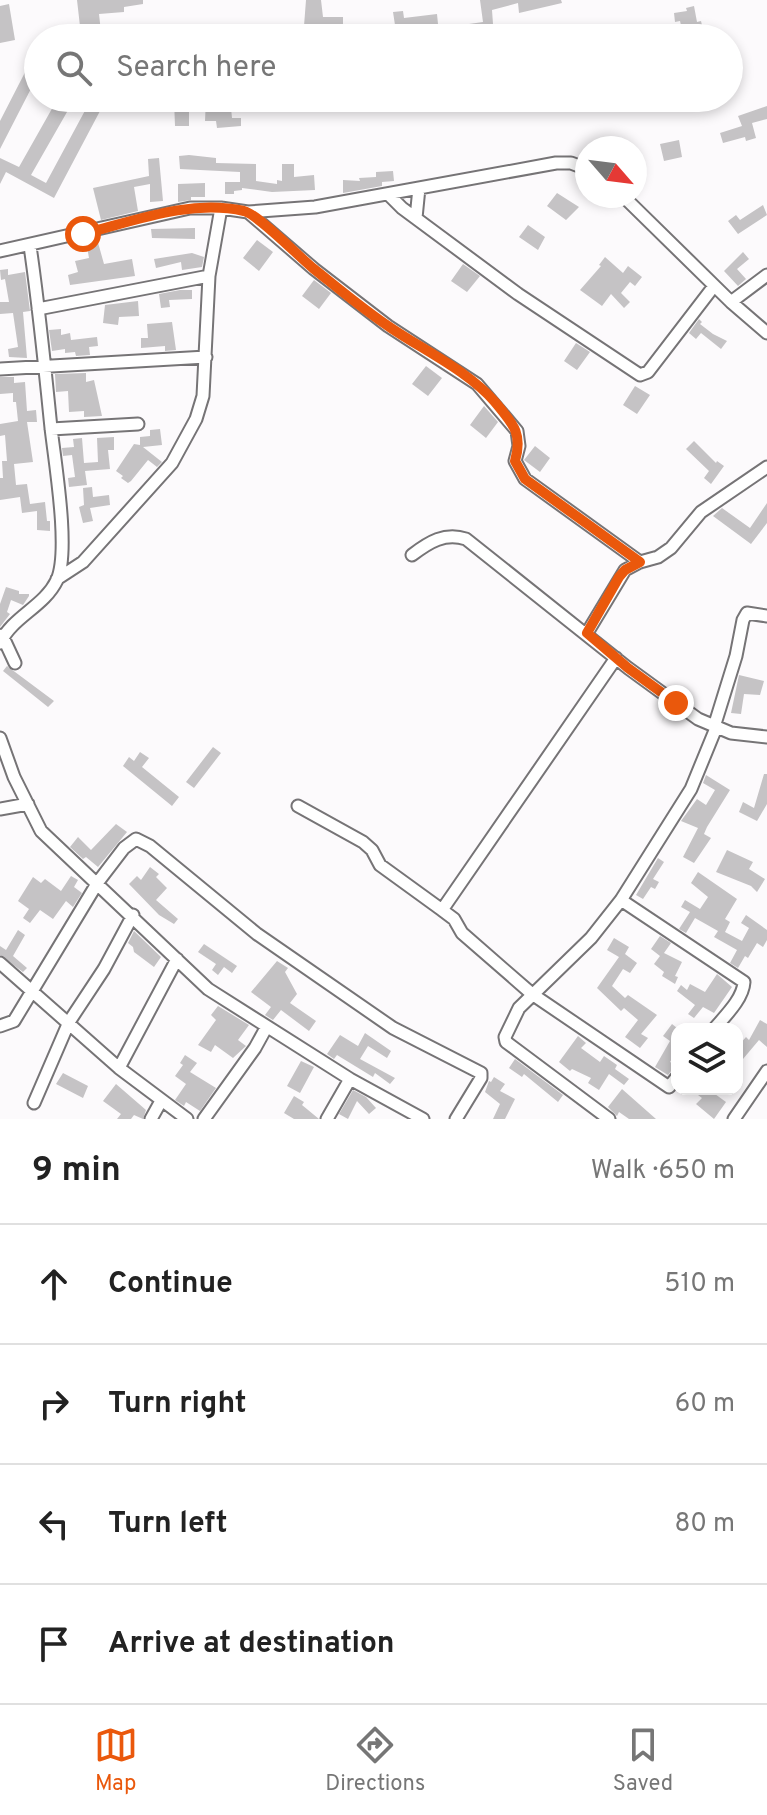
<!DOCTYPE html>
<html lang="en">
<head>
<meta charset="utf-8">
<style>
	body { margin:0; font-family:Overpass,sans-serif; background:#f6f6f6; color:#222 }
	.controls { position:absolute; right:24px; bottom:24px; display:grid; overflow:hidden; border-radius:16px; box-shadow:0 4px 12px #0003 }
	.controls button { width:72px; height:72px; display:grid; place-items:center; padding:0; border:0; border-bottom:2px solid #e0e0e0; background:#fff; color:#222; font:40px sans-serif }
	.compass { position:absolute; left:575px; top:136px; width:72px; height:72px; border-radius:50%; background:#fff; box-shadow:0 4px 12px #0003; rotate:118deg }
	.stop { position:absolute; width:24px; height:24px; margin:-18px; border:6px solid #ea580c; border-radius:50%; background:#fff }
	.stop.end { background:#ea580c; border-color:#fff; box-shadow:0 2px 8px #0008 }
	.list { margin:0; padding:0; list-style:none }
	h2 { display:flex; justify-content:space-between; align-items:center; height:104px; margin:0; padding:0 32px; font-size:34px }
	h2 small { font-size:26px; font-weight:400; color:#767676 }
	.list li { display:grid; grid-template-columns:52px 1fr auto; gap:24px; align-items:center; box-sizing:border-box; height:120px; padding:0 32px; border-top:2px solid #e0e0e0 }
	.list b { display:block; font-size:30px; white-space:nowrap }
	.list em { font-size:26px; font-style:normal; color:#767676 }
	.icon { flex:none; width:44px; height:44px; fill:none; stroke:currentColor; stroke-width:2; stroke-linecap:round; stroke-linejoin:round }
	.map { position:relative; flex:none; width:767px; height:1119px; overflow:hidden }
	.search { position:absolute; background:#fff; box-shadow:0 4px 12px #0003; left:24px; right:24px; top:24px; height:88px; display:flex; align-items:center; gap:20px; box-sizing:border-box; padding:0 28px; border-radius:44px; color:#767676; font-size:30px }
	.sheet { height:584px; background:#fff }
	nav { display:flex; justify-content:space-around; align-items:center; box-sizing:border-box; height:112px; border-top:2px solid #e0e0e0; background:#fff; font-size:22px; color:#767676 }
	nav a { display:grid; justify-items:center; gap:4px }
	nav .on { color:#ea580c }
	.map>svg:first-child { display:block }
	.building { fill:#c5c3c5 }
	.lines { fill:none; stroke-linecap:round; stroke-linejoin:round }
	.minor-casing { stroke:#767476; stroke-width:15 }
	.minor { stroke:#fff; stroke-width:11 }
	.route { stroke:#ea580c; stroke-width:10 }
</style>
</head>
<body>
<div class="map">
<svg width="767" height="1119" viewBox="0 0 767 1119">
	<rect width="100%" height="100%" fill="#fcfafc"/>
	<path class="building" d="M77 0H143V4L124 7V12L99 14 101 32 81 35Z
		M306 0H321L323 17H343V25L341 26 344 38H331L329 25 304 26Z
		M480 0H561L562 3 519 13 518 3 492 10 494 38H470L469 24 483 22Z
		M9 4 15 40 0 43V6Z
		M694 6 697 22 701 21 705 38H684L680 21 675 22 674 13 687 11 686 8Z
		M403 11 404 18 437 14 439 34 424 35 425 38H397L393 12Z
		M38 47V75L0 149V121Z
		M58 98H75L31 175 46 183 88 105 100 111 54 198 6 172 0 184V158L19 167Z
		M206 98H230L232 118H241V126L217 128 216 121H205Z
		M174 100H189V126H175Z
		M767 106V119L752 123 756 138 746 141 745 137 723 143 720 133 742 126 738 116Z
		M679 140 682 157 664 161 660 144Z
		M189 155 216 158V163L256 164V181L277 184V180L282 181V164H294V177L314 175 315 190 272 192 242 188V190L234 191V194H225V182H240V172L180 169 179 156Z
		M159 158 163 201 150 202V184L134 187 138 211 101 220 93 188 149 176 148 159Z
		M393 171 394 181 382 182V186L343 193V180L360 181 359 178 376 177V172Z
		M205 183V197H191V200L178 202V184Z
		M557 193 579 207 566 220 547 206Z
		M763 205 767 215 738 234 728 221 736 215 740 220Z
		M528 225 545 237 538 250 519 237Z
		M195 228V239L152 238 151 229Z
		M97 239 104 264 132 259 135 276 70 285 68 275 78 272 75 261 89 258 86 241Z
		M257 240 273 252 259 271 243 258Z
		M743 252 749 259 737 269 746 279 738 286 724 271Z
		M192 253 204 257 202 267 182 270 181 262 156 268 154 259Z
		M605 257 623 273 628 266 642 277 635 286 630 282 621 293 630 302 624 308 611 294 602 306 580 290 601 266 599 265Z
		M463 264 480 276 467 292 451 281Z
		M8 269V275L25 272 30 311 23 312 27 358 9 357 8 349 18 347 13 313 0 314V302H9L5 279 1 280 0 270Z
		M314 280 331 293 319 309 302 296Z
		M180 290H192V299L169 300 170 307 161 308 159 294Z
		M138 301 139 316 119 317 118 325 103 323 105 305Z
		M699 319 702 322 700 324 713 334 727 341 721 349 701 333 696 339 689 333Z
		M172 322 176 350 165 351V346L141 348V338H148L147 324Z
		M61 329V335L70 333 71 340 97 337 98 346 89 347 90 355 76 356 75 352 65 353V349L52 351 49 330Z
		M576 343 590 352 577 370 564 361Z
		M426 366 442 378 428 396 412 384Z
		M86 373V382L94 380 102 416 84 417V411L69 412 68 391 56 392 55 374Z
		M0 377H14V383L25 382 27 411 36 410 37 422H27L33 462 14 464 16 485 27 484 30 504 45 502 47 521H50V531L37 530V511L22 513 20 497 0 500V478H3L2 461H7L5 435 0 436V424L18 421 16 402H13V393L0 394Z
		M635 386 650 395 637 414 623 405Z
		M484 406 498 422 486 438 470 425Z
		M160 429 162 445 143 447 162 462 157 467 148 460 131 481 128 483 121 478 123 476 116 471 134 444 140 445V437L150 436V430Z
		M114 437V450H108L110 469 85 471 87 485 69 487 68 478 75 477 72 455 63 456 62 448 74 447 73 439 82 438 84 463 98 462 97 438Z
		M694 441 716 463 717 461 724 466 711 484 704 478 709 471 686 449Z
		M535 446 550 458 540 472 524 460Z
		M92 487 93 497 109 495 110 505 90 508 93 521 83 523 79 507 84 505 83 488Z
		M767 503V523L751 544 713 516 722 508 750 528Z
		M6 587 19 591V594H29V596L23 605 11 600 7 612 10 614 0 627V604Z
		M7 666 54 701 48 707 3 671Z
		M739 675 764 681 760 695 744 694 741 714 731 713Z
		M213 747 221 753 194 788 186 782Z
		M140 752 149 758 142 767 179 797 172 806 123 766 129 757 134 761Z
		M764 774H767V804L757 821 739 812 743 802 754 808Z
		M706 775 730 790 707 827 704 834 711 838 694 863 683 857 698 828 681 821 697 799 706 805 715 790 703 783Z
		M116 824 127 832 98 867 86 857 83 859 70 847 78 837 91 850Z
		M727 850 753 862 749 869 765 879 757 892 751 886 716 872Z
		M658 858 664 862 653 879 659 882 655 889 651 887 643 899 636 895Z
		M150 867 159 874 156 877 167 888 156 900 178 919 174 924 159 915 129 884 137 876 141 880Z
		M698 872 737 899 725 919 730 922 725 932 742 941 749 928 741 923 746 915 767 930V940L763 947 757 943 748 958 745 956 738 968 730 963 737 950 714 937 718 931 695 918 686 933 679 929 690 912 681 907 685 900 700 909 708 897 691 883Z
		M71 876 78 880 74 887 82 893 73 907 66 901 53 919 40 910 30 923 23 918 29 909 18 901 33 877 41 883 45 879 61 891Z
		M18 930 25 935 13 956 27 968 23 972 0 955V946L6 950Z
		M134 931 161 957 154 967 134 952 133 947 128 943Z
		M660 936 671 943 664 953 682 962 675 976 678 977 675 984 662 976 664 972 654 964 660 956 651 949Z
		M614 938 629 947 625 954 637 963 630 973 623 969 612 986 625 998 628 995 657 1015 641 1034 648 1038 640 1048 625 1037 638 1020 624 1008 621 1011 597 988 619 957 607 950Z
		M204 944 237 966 232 973 224 967 218 975 212 970 216 964 198 952Z
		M277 961 288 968 285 972 297 994 290 1003 316 1021 309 1031 281 1010 273 1020 265 1015 271 1007 251 992Z
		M717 974 732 987 714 1013 703 1007 694 1018 688 1014 695 1005 677 991 681 985 687 990 690 984 705 992Z
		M218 1006 249 1025 238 1040 246 1046 233 1058 215 1045 211 1052 198 1045 216 1020 211 1015Z
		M760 1020 767 1024V1047L759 1040 743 1059 740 1057 743 1051 738 1046 746 1037 749 1040Z
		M672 1024 677 1028V1050L670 1062 676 1065 668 1075 655 1067 670 1041 663 1036Z
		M365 1033 391 1051 387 1058 368 1046 360 1059 395 1078 390 1084 375 1073 373 1077 337 1055 334 1059 327 1054 340 1035 358 1046Z
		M578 1036 586 1043 581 1048 600 1062 604 1056 617 1065 615 1069 629 1079 624 1085 609 1074 599 1090 588 1083 591 1078 572 1069 570 1071 559 1062Z
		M185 1055 197 1063 190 1072 216 1088 200 1111 186 1102 184 1106 175 1100 186 1084 175 1076 183 1065 180 1063Z
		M515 1059 563 1095 558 1102 524 1074 522 1077 509 1068Z
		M301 1061 314 1067 300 1093 287 1086Z
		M63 1073 88 1086 83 1098 56 1084Z
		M494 1077 505 1084 500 1091 515 1099 505 1119H493L500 1104 485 1092 489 1081 491 1082Z
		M116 1084 146 1110 143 1119 134 1115 131 1119H117L121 1114 103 1101Z
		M622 1089 656 1119H629L619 1112 617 1116 608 1107Z
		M690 1089H719L715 1094 726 1102 714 1119 696 1104 702 1098Z
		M353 1090 366 1097 376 1108 369 1114 357 1101 348 1119 339 1114Z
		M294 1096 304 1102 302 1105 319 1119H294L284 1113Z"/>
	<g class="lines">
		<g class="minor-casing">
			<path id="minor" d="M388 194 402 208 518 294 640 375 648 372 714 286
				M623 196 731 302 767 333
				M248 212 314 269 388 326 477 384 517 431 519 446 515 461 525 479 640 562
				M416 218 419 188
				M0 251 190 208H221L248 212 315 207 556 163H571L587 169
				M731 302 767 275
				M38 309 209 276
				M0 369 206 357
				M51 429 138 424
				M412 555C429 542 445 532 466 539L628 668 698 719 731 733 767 737
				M57 579 83 562 172 463 196 419 203 396 209 276 221 208
				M587 633 625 570 640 562 658 557 671 548 701 512 767 467
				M2 635 15 663
				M0 643C13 616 44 607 57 580 70 551 55 463 51 428 45 368 39 307 30 246
				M616 658 442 910 454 919 462 933 532 994 669 1087 677 1077
				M714 727 736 656 743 620 747 613 767 616
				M0 738 14 777 41 831 208 989 350 1079 423 1119
				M298 806 363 842 372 850 380 865 442 910
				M0 809 28 804
				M621 900 744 982C743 999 725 1016 714 1029
				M0 963 119 1068 187 1119
				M0 1026 14 1021 98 882 124 848 136 839 150 846 257 934 393 1028 481 1073V1078L456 1119
				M119 1068 177 959
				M34 1103 69 1022 104 969 133 915
				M151 1119 161 1101
				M204 1119 255 1048 266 1028
				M327 1119 350 1079
				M609 1119 506 1042 505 1037 519 1008 591 938 621 900 691 789 716 728
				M734 1119 767 1071"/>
		</g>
		<use href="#minor" class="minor"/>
	</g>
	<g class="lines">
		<path class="route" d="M83 234C134 221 190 199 244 211 259 215 299 257 314 269 339 289 365 311 391 328 425 351 468 371 495 402 513 424 523 433 515 461L525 479 640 562 625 570 619 577 587 633 628 668 676 703"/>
	</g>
</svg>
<div class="controls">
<button><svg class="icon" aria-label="layers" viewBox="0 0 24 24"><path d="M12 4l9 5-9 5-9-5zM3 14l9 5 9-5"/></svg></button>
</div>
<svg class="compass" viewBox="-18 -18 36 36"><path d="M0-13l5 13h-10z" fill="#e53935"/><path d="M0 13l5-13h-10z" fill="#767676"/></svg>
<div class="stop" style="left:83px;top:234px"></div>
<div class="stop end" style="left:676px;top:703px"></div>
<div class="search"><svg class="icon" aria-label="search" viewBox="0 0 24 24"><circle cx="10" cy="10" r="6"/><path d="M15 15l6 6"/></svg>Search here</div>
</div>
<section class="sheet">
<h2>9 min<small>Walk · 650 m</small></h2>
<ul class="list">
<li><svg class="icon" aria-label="ahead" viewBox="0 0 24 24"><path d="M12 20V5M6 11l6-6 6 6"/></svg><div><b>Continue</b></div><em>510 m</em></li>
<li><svg class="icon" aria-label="right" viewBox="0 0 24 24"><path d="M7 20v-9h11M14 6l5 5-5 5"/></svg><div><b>Turn right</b></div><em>60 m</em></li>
<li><svg class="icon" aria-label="left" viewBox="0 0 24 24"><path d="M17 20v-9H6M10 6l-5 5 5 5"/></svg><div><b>Turn left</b></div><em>80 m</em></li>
<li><svg class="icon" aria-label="arrive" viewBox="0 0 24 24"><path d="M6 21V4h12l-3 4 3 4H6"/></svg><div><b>Arrive at destination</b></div></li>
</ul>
</section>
<nav>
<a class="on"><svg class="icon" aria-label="map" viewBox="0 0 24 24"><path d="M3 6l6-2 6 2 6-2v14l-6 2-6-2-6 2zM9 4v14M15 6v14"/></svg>Map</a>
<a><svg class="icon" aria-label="directions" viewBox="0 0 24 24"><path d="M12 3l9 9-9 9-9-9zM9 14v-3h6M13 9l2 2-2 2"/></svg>Directions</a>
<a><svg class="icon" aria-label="saved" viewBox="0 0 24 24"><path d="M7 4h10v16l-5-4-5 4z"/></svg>Saved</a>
</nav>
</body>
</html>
